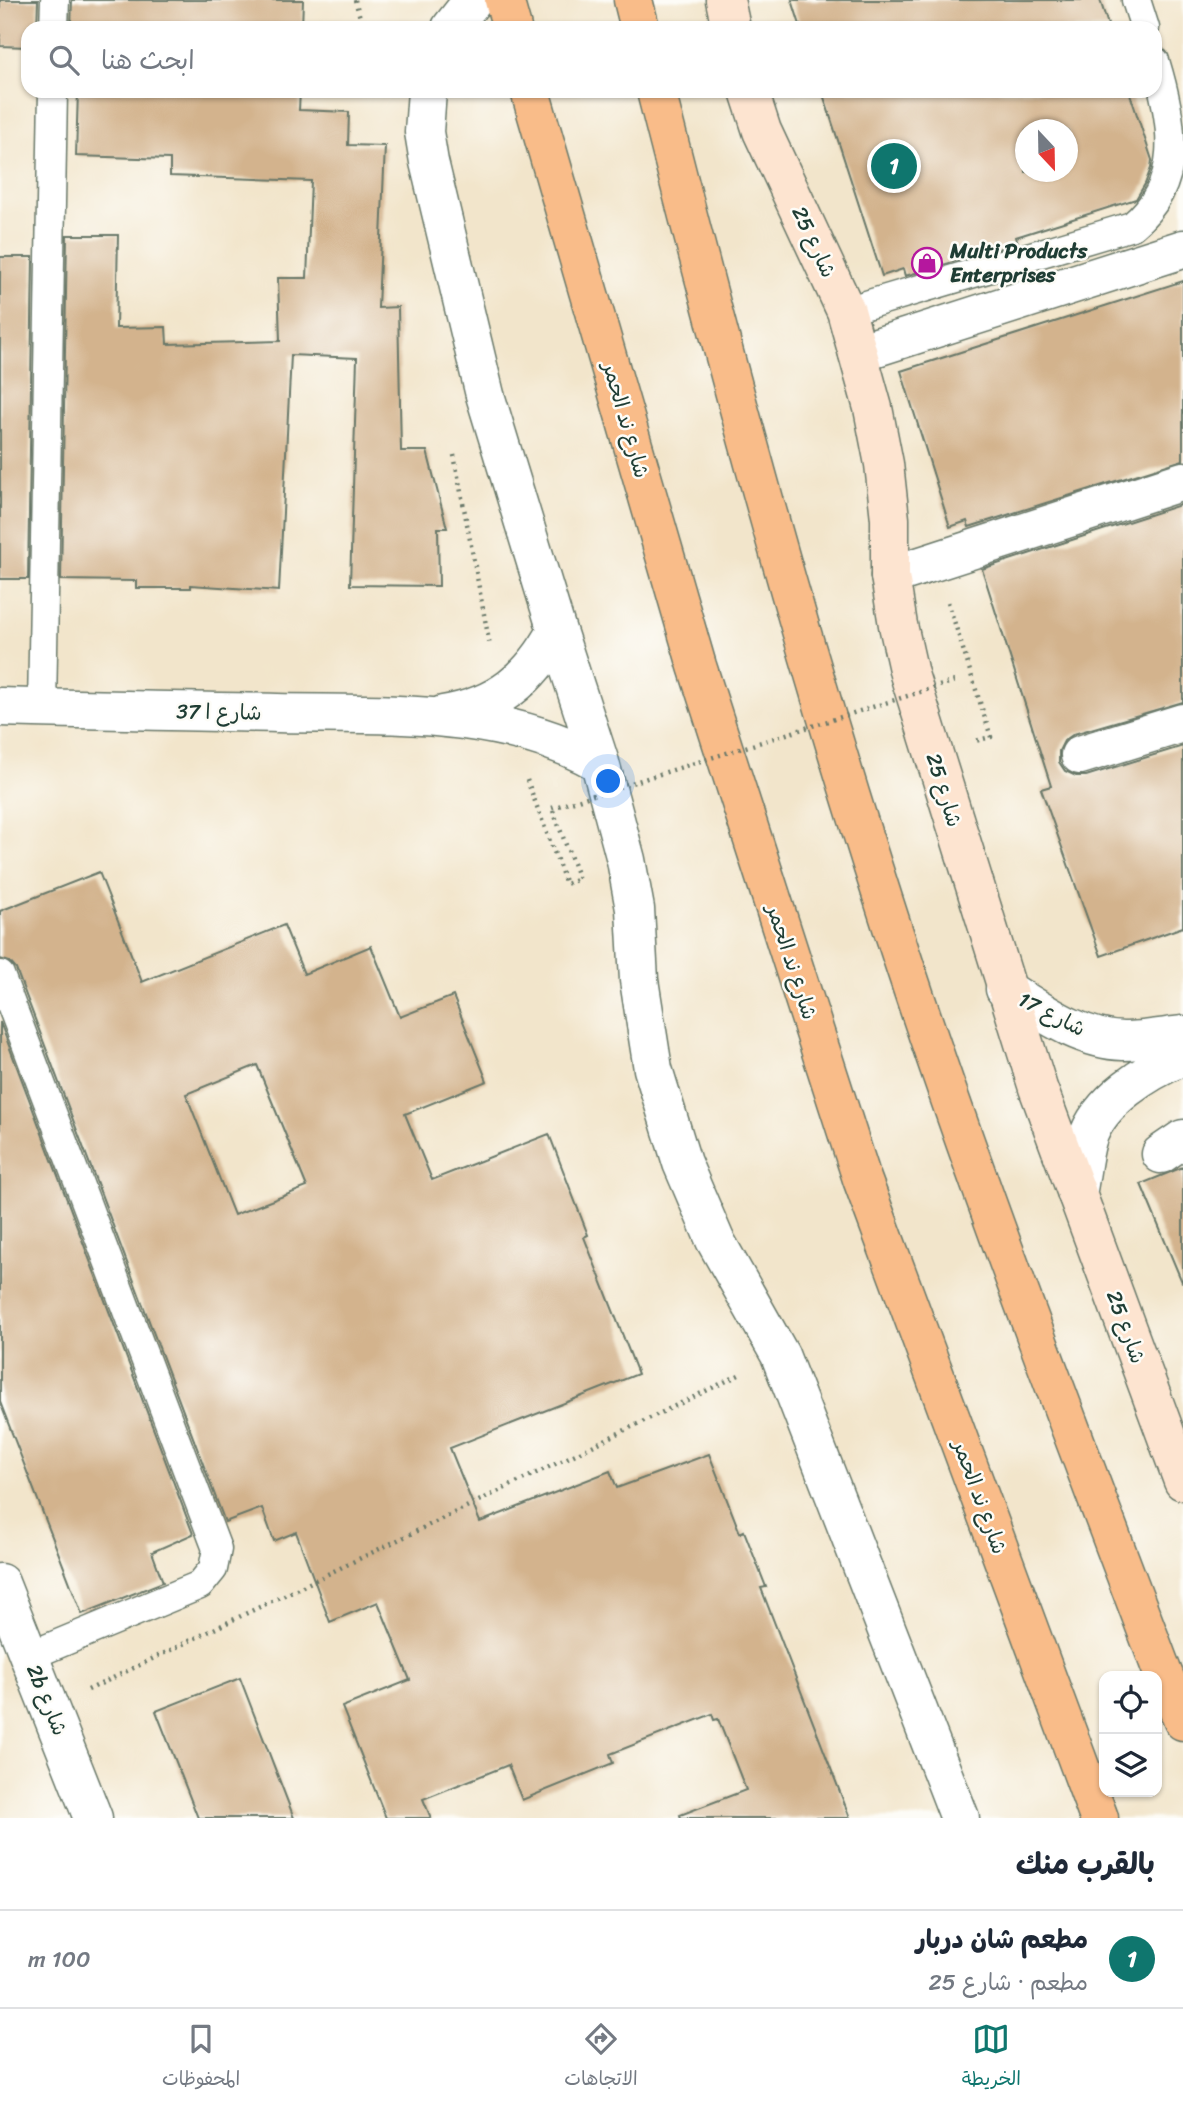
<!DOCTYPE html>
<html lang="ar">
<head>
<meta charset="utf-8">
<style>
	body { margin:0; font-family:Sriracha,"Playpen Sans Arabic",sans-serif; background:#f2f2f3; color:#1f2937; direction:rtl }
	.controls { position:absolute; right:21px; bottom:21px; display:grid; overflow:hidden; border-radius:14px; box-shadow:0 2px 5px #0004 }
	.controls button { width:63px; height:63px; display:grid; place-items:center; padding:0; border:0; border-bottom:2px solid #e0e1e3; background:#fff; color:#1f2937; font:35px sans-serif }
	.compass { position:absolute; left:1015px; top:119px; width:63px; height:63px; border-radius:50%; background:#fff; box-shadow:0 2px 5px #0004; rotate:158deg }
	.you { position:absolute; left:609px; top:782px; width:24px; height:24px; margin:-18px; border:5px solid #fff; border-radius:50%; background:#1a73e8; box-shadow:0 0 0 10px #1a73e833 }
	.badge { display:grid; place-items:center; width:46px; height:46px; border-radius:50%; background:#0f766e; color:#fff; font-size:23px; font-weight:700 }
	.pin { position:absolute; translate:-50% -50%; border:4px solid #fff; box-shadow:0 2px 7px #0006 }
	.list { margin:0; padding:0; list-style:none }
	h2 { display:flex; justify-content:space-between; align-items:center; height:91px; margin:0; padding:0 28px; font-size:30px }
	h2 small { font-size:23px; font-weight:400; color:#747a83 }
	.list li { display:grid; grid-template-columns:46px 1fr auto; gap:21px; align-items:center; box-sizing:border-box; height:98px; padding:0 28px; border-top:2px solid #e0e1e3 }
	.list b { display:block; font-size:26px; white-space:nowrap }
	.list p { margin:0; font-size:23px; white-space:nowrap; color:#747a83 }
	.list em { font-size:23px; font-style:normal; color:#747a83 }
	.icon { flex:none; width:38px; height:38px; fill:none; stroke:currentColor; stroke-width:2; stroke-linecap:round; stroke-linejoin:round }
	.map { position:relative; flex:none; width:1183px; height:1818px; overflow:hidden; direction:ltr }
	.search { position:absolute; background:#fff; box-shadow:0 2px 5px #0004; left:21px; right:21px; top:21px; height:77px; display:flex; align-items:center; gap:18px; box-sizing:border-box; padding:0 24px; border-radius:21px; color:#747a83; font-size:26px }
	.sheet { height:189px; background:#fff }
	nav { display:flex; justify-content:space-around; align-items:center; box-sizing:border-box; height:98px; border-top:2px solid #e0e1e3; background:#fff; font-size:19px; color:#747a83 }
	nav a { display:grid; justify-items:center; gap:4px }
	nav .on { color:#0f766e }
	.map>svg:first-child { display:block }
	.building { fill:#d3b38d; fill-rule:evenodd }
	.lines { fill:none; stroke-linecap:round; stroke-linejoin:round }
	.lane-casing { stroke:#697869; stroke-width:31 }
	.street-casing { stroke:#697869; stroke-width:41 }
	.secondary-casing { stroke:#697869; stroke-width:41 }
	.primary-casing { stroke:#697869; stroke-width:41 }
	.path { stroke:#697869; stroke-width:4.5; stroke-dasharray:2 5; stroke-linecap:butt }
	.lane { stroke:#fff; stroke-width:28 }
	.street { stroke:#fff; stroke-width:38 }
	.secondary { stroke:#fde4d0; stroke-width:38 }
	.primary { stroke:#f9bc89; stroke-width:38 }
	.path-bridge { stroke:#697869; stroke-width:4.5; stroke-dasharray:2 5; stroke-linecap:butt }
	.labels { text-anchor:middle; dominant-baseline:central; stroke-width:5; stroke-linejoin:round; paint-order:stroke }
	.street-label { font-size:21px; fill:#1f3d34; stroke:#fdfcf7 }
	.poi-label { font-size:21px; font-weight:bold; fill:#1f3d34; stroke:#fdfcf7; text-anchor:start }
</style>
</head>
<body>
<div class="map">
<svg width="1183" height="1818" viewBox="0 0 1183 1818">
	<rect width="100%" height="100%" fill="#fdfcf7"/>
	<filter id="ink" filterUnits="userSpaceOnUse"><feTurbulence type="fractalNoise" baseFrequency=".0143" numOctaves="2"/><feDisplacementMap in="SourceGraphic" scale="14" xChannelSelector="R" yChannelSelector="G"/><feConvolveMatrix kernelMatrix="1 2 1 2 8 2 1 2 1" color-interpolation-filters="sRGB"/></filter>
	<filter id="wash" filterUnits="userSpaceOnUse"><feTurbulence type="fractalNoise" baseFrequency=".00686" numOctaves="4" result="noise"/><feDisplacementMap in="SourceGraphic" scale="28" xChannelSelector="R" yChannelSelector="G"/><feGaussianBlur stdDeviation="1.57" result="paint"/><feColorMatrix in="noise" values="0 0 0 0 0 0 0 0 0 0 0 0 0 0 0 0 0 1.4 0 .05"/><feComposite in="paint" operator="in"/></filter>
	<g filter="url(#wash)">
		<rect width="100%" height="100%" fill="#f2e5cb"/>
		<g id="blocks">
			<path class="building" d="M0 0H38L37 28H28V47L0 46Z
				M72 0H303L302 28H71Z
				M792 0H1100L1109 28H801Z
				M78 91H300L299 110 349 112 348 145 385 146 378 308 398 307 401 451H427L447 528H438L439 586 350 585 357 358 291 355 279 591 191 585V588H136V581L61 580 67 235H118L116 328 166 327 167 344 280 341 278 278H307L311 181 170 176V159L76 156Z
				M822 91H1129L1152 160 1151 168 1145 184 1136 199 1016 237 1018 243 905 276 903 269 882 276ZM1026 130H1068V172H1026Z
				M0 257H33L28 579H0Z
				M1183 281V460L969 527 967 521 950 527 901 371Z
				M1183 504V702L1074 734 1064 741 1059 751V762L1065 771 1076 776H1086L1183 746V927L1101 956 1041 789 1051 786 982 569Z
				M99 872 142 982 284 925 304 974 371 946 400 1017 453 996 487 1081 405 1114 432 1180 549 1134 588 1235 584 1237 638 1374 450 1448 480 1522 610 1471 617 1488 709 1454 740 1533 744 1531 766 1587 761 1588 850 1818H681L680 1815 746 1790 718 1719 714 1720 712 1714 610 1754 613 1763 522 1800 508 1765 423 1799 431 1818H386L342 1707 410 1680 378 1602 330 1622 296 1532 274 1541 262 1508 225 1522 16 969 10 962 0 959V911ZM257 1065 307 1187 234 1215 186 1094Z
				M0 1022 193 1534 152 1552 163 1582 82 1614 0 1402Z
				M1183 1167V1282H1182L1141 1184Z
				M240 1678 294 1818H198L156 1711Z"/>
		</g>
	</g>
	<g filter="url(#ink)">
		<use href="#blocks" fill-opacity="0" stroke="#697869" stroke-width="2"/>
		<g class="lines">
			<g class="lane-casing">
				<path id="lane" d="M1136 0 1145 28
					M54 28 55 0
					M846 311 1132 226C1183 184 1175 126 1155 61
					M42 708 53 91
					M0 975 217 1549 213 1569 200 1585 29 1656"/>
			</g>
			<g class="street-casing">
				<path id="street" d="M451 28 473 0
					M427 91 424 132 429 162 485 395 557 631 600 763 626 860 635 909 639 980 653 1069 682 1163 715 1240 780 1355 960 1818
					M858 353 1183 249
					M890 576 1183 481
					M0 707C92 710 185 711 277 713 385 715 503 707 600 763
					M443 715C498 706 531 679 557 631
					M1080 755 1183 723
					M1005 989C1041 1011 1080 1040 1123 1041 1143 1041 1164 1037 1183 1035
					M1161 1154 1183 1139
					M1077 1194C1081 1176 1082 1157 1087 1140 1099 1100 1148 1071 1183 1056
					M0 1583 93 1818"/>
			</g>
			<g class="secondary-casing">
				<path id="secondary" d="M725 0 731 28
					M749 91 762 131 846 311 873 408 884 464 890 519V576L898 625 909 674 1038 1088 1183 1481"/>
			</g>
			<g class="primary-casing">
				<path id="primary" d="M504 0 512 28
					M633 0 640 28
					M530 91 697 666 862 1179 1099 1818
					M656 91C725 363 798 635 884 902 967 1162 1066 1416 1162 1671L1183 1721"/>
			</g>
			<path class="path" d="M355 0 363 28
				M454 455 490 646
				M948 602 991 737 975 741
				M527 780 566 884 579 879 552 808
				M88 1690 741 1374"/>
			<use href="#lane" class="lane"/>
			<use href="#street" class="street"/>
			<use href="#secondary" class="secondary"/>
			<use href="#primary" class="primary"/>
			<path class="path-bridge" d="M552 808 955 681"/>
		</g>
	</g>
	<defs>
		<g id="shop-ring" transform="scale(1.575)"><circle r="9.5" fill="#fdfcf7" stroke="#b5179e" stroke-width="1.5"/><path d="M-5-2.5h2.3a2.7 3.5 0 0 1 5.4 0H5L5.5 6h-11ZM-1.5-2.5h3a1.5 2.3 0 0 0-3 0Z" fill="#b5179e"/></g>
	</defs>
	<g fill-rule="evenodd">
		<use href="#shop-ring" x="927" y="263"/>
	</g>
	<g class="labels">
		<g class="street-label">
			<text transform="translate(814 242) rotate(65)">شارع 25</text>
			<text transform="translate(626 420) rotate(74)">شارع ند الحمر</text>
			<text transform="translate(219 712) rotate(1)">شارع ا 37</text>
			<text transform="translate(944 790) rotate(73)">شارع 25</text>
			<text transform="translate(792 962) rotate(72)">شارع ند الحمر</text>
			<text transform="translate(1052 1014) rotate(27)">شارع 17</text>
			<text transform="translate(1126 1327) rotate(70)">شارع 25</text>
			<text transform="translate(980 1497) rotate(70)">شارع ند الحمر</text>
			<text transform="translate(47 1700) rotate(68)">2b شارع</text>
		</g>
		<g class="poi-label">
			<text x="950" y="251">Multi Products<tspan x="950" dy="24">Enterprises</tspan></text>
		</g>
	</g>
</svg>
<div class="controls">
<button><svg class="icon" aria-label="locate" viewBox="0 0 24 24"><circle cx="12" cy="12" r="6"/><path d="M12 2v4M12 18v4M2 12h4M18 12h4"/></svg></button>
<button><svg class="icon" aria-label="layers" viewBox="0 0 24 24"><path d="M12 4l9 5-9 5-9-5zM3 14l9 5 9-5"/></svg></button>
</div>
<svg class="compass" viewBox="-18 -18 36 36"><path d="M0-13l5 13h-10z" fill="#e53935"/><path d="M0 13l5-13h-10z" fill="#747a83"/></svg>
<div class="you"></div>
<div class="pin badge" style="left:894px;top:166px">1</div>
<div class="search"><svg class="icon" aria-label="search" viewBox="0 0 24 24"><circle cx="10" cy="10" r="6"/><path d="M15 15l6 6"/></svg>ابحث هنا</div>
</div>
<section class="sheet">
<h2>بالقرب منك<small></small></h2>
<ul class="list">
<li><span class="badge">1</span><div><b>مطعم شان دربار</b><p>مطعم · شارع 25</p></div><em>100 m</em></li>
</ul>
</section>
<nav>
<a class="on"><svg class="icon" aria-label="map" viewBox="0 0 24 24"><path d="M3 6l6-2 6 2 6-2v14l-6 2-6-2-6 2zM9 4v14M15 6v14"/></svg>الخريطة</a>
<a><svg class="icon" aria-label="directions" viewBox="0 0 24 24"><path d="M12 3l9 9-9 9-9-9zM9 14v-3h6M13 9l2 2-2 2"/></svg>الاتجاهات</a>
<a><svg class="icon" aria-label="saved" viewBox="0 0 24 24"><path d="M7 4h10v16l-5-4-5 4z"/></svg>المحفوظات</a>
</nav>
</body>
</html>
